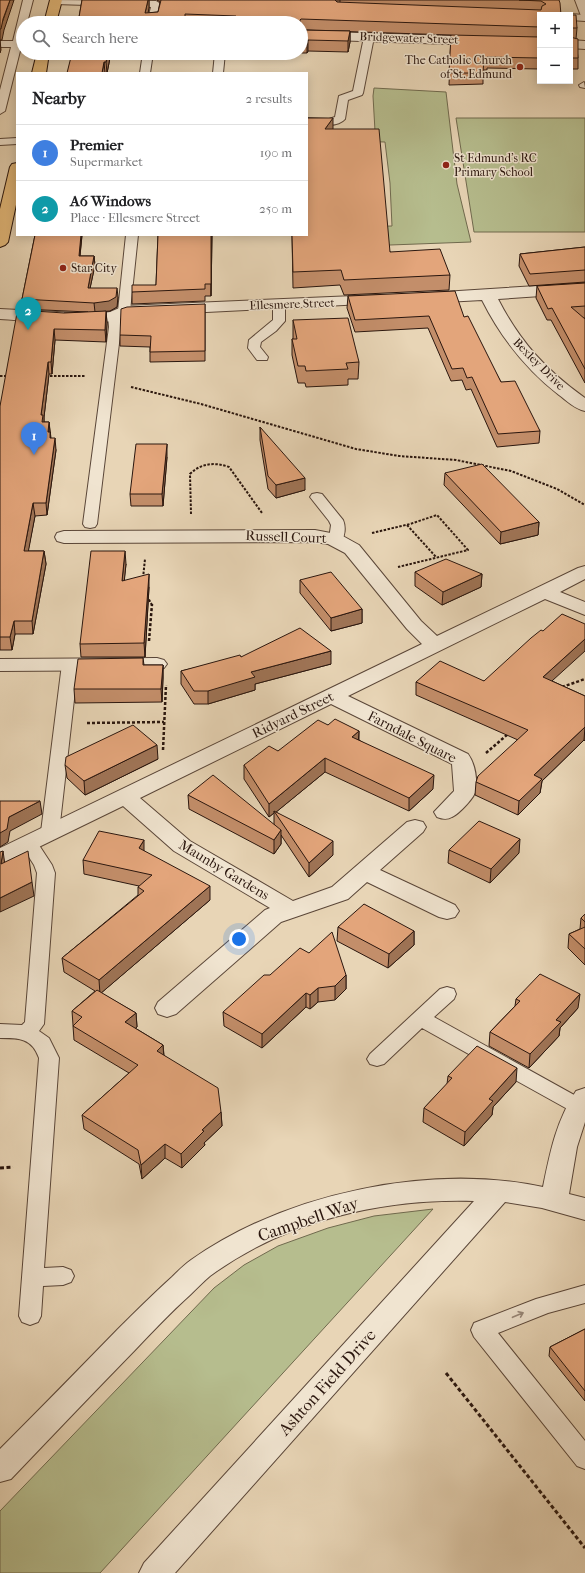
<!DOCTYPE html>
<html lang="en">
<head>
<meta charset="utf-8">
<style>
	body { margin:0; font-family:"IM FELL French Canon",serif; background:#f6f6f6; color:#202124 }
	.controls { position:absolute; right:12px; top:12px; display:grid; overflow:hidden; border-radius:0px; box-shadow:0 2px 10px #0003 }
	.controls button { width:36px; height:36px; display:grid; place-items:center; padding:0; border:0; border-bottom:1px solid #e0e0e0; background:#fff; color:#202124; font:20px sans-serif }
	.you { position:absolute; left:239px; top:939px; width:14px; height:14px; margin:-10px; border:3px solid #fff; border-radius:50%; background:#1a73e8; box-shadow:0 0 0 6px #1a73e833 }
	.badge { display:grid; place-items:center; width:26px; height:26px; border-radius:50%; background:#1a73e8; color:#fff; font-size:13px; font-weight:700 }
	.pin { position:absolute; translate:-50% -33px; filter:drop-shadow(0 1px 2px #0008) }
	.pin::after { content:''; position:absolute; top:21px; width:14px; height:12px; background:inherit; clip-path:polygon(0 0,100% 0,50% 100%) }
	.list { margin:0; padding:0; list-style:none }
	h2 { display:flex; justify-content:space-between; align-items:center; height:52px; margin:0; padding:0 16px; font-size:17px }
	h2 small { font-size:13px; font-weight:400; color:#757577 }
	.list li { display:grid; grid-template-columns:26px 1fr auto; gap:12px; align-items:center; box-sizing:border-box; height:56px; padding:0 16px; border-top:1px solid #e0e0e0 }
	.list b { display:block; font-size:15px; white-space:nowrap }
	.list p { margin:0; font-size:13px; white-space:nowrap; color:#757577 }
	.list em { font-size:13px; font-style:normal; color:#757577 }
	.icon { flex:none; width:22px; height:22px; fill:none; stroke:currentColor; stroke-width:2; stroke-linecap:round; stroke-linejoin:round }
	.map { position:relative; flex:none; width:585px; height:1573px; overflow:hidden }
	.search { position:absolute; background:#fff; box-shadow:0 2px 10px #0003; left:16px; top:16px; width:292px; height:44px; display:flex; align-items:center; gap:10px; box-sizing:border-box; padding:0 14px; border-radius:22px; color:#757577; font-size:15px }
	.panel { position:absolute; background:#fff; box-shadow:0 2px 10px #0003; left:16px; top:72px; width:292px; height:164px; border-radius:0px }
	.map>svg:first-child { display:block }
	.green { fill:#b6bd8e; stroke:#706a4e }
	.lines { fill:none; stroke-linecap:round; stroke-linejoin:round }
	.lane-casing { stroke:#5a4638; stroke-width:2 }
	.street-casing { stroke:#5a4638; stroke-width:2 }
	.primary-casing { stroke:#2a160e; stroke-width:2 }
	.path-far2 { stroke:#2a160e; stroke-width:2; stroke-dasharray:2.5 1.5; stroke-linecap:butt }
	.path-far1 { stroke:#2a160e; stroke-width:2.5; stroke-dasharray:3 2; stroke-linecap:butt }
	.path { stroke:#2a160e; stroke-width:3; stroke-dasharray:4 2.5; stroke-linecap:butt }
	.lane { fill:#f0e4d0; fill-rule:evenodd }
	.street { fill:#f0e4d0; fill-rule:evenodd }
	.primary { fill:#e4ba7b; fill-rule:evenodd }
	.wall { fill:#c38e6a; stroke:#2a160e }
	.shaded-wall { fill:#9f7456; stroke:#2a160e }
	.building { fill:#e3a57b; stroke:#2a160e }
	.oneway { stroke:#978779 }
	.poi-dot { fill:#8f2418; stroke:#f0e4d0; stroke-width:1.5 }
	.labels { text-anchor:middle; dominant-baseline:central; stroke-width:3; stroke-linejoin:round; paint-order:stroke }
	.far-street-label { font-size:12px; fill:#2a160e; stroke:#f0e4d0 }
	.far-poi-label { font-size:12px; fill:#2a160e; stroke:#f0e4d0; text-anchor:start }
	.street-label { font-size:14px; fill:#2a160e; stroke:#f0e4d0 }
	.near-street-label { font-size:17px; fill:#2a160e; stroke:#f0e4d0 }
</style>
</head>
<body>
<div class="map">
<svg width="585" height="1573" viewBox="0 0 585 1573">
	<rect width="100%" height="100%" fill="#e8d5b6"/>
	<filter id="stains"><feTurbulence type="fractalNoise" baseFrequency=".005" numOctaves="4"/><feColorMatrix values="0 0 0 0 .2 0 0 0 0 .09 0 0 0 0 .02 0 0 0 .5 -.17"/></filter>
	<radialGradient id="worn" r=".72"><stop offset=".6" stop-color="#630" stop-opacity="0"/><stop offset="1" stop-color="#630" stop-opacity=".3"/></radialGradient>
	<path class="green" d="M374 88 446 92 457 184 471 242 309 248 351 227 392 226 390 183 385 142 344 141 375 131 373 96Z
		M456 118H585V232H474Z
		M433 1209 100 1573H0V1511L214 1288 244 1265 278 1246 328 1228 374 1216Z"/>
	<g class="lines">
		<g class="lane-casing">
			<path id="lane" d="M23 0H33L27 23H23V47H21L5 111 0 114V90L11 47H0V41H13Z
				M51 0 156 1 161 4 157 23H147L151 7 55 4 52 3Z
				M570 14 585 15V21L570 20V15H567Z
				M369 34 374 37 363 93 362 95 348 100 345 119C337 128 318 125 307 124V118L329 119 335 117 339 96 353 91 364 37Z
				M143 53H153L150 73H140Z
				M215 53H225L223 73H213Z
				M584 82 585 88 580 87 579 85Z
				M17 138V144L0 145V139Z
				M126 235H138L130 311 128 314H120L118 311Z
				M279 300 283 301 285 304V321L276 331 261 342 260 347 268 357 267 360H257L248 348 249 340 273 320V304L275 301Z
				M114 312 118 313 120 316 121 327 97 524 95 527 90 528 85 527 83 524 109 327 108 316 110 313Z
				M317 493 322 494 343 520C346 527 345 536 341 542L336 543 331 542 329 539 331 525 329 521 310 497 312 494Z
				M70 659 76 661 78 664 59 832 56 836 50 838 44 836 41 832 62 664 64 661Z
				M29 837 35 839 52 865 55 873 44 1024 39 1031 49 1038 59 1058 44 1268 63 1267 71 1270 74 1276 71 1282 63 1285 43 1286 41 1316 38 1322 30 1325 22 1322 19 1316 39 1058C32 1038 19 1038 0 1038V1024L22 1025 25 1022 37 873 34 865 20 843 23 839Z
				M447 987 454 989 456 994 454 999 434 1017 585 1101V1111L578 1114 571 1111 422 1028 384 1064 377 1066 370 1064 367 1059 370 1054 440 989Z
				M585 1285V1303L548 1313 498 1333 585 1441V1469L577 1466 474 1337 471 1330 474 1323 536 1299Z"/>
		</g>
		<g class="street-casing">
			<path id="street" d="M575 0H585V17L581 16Z
				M301 31 540 39V47L301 39Z
				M570 40 585 41V49L570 48Z
				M585 283V293L498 299C520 342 546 370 585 398V411C575 409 567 401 559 395 526 369 501 338 482 300L427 303 421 301 419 298 421 295 427 293Z
				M378 295 384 297 386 300 384 303 127 316C98 330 34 321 0 319V309L95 314 110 312 124 306Z
				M315 530 341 535 359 545 421 621 437 636 578 568 585 566V579L560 592 585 602V615L545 599 348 696 468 754C475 764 477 778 476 790 475 797 459 814 452 817 447 820 442 819 437 817L434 812 454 791 452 764 331 704 140 798 190 841 293 901 332 887 407 822 415 820 423 822 426 827 423 832 380 870 455 905 459 911 455 917 447 919 439 917 367 882 348 899 281 922 176 1014 167 1017 158 1014 155 1008 158 1002 265 910 270 908 174 851 123 806 8 862 0 865V848L422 644 407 629 345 553 328 544 315 542 64 543 57 541 55 537 57 533 64 531Z
				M157 658 164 660 167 664 164 668 157 670 0 671V659Z
				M585 1088V1122L577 1147 569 1194 585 1198V1220L542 1208 505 1202 175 1573H139L144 1563 474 1201C383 1198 284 1221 210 1276 203 1282 197 1288 190 1295 171 1312 153 1331 135 1350 93 1393 52 1436 11 1479L0 1482V1449C39 1410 78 1370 117 1330 135 1312 153 1294 172 1277 178 1271 184 1265 191 1260 286 1193 430 1163 543 1187 550 1153 556 1121 576 1091Z"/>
		</g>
		<g class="primary-casing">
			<path id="primary" d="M50 0H62L56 23H44Z
				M37 53H49L46 73H32Z
				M17 163V200L8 242 5 245 0 247V209L10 167 12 164Z"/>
		</g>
		<path class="path-far2" d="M0 376H7
			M46 376H85
			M131 387 201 404 356 449 399 456 456 460 511 471 557 489 585 505
			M191 514 190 474C201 463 215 462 229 467L262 513
			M407 525 436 557
			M372 533 410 524 437 515 468 550 398 567
			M143 578 145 559
			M147 596 152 605"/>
		<path class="path-far1" d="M149 641 152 604
			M562 687 585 679
			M87 723 164 722
			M163 750 166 685
			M486 753 508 734"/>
		<path class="path" d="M0 1168 13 1167
			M446 1373 585 1548"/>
		<use href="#lane" class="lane"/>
		<use href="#street" class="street"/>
		<use href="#primary" class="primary"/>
	</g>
	<path class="wall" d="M82 0H149V8L148 13 158 12 160 2 157 0H559L540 15V69L487 68V70H483V84L449 85 451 35 301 30 350 31V42L348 52 308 51 307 53H301V23H78Z
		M570 15 577 28 576 39 578 58V69H570Z
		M111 53 107 73H67Z
		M333 129 390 252 450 275 449 290 344 295 340 285 293 288 292 235Z
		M35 235H82L80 256H94L95 265 90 288 118 297 117 307 110 311H103H106L107 323 106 342 55 340 52 374H49L44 417V422H49L51 438 56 450 47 515 35 516 28 551H44L46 564 33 634H15L12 650H0V406L64 313 88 312 23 309 22 299Z
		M158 235H212L211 296H205V301L132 304V292L156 285Z
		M585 247V282L529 286 519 266 520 254Z
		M585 283V318H584L585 319V383L551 320H547L536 298 537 286Z
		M348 296 464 317 501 382 540 431 539 443 497 447 471 389 466 390 462 380 451 381 428 328 355 332 347 308Z
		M205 304V361L150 362V347L120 346V335Z
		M293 320 359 362 358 379H348V385L306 387 305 383H298L292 355V339H293Z
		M260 427 305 490 276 498 268 489 260 440Z
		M167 457 163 506H131L130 494Z
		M445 473 539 522 538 535 500 544 444 485Z
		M126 564 124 581 149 587 145 657H81L80 644Z
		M415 572 482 574 481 587 442 605 415 586Z
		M300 580 362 609V623L331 631 300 593Z
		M241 657 331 664 255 684V690L208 704H194L181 684V671Z
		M143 658 144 665H163V678L162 702 75 703 74 689Z
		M484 681H552L585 696V741L584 740 542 781 540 793 518 815 475 795 476 782 518 740 416 695V682Z
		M328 725 359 731V740L433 789 409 811 325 772 276 812 333 855 309 877 281 835V844L274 854 189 809 188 795 275 825H274V813L269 817 244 779V765L278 751Z
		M158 759 85 795 67 778 65 765Z
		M449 850 519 853 490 883 448 863Z
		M144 851 210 900 101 993 136 1013 137 1027 135 1028 163 1045 164 1055 221 1112 222 1126 204 1143 205 1145 182 1168 165 1158 142 1179 139 1164 84 1129 82 1115 129 1073 74 1040 73 1026V1025L72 1011 95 991 64 972 62 958 138 895V887L139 886 84 874 83 860Z
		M585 914V965L568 948 569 934 580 929 581 918Z
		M338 927 414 931V945L388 968 337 941Z
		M346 975V989L335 1000 318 1002 310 1009 306 1007 262 1048 224 1026 223 1012Z
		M516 999 578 1008 560 1028 559 1036 529 1068 489 1046 490 1032 515 1006Z
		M448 1076 516 1082 493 1107 492 1115 464 1146 423 1122 424 1108 447 1084Z
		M585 1329V1401L549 1356 550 1347Z"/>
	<path class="shaded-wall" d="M10 0H14L4 30 2 40H0L1 50 0 53V29Z
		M148 0H149V8L146 23 145 13Z
		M334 0H340V4Z
		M350 31V42L348 52V41Z
		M308 40V51L307 53V42Z
		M108 53H111L107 73 106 62Z
		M104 62 105 73H102Z
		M333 118V132L325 129Z
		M81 235H82L79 265V256Z
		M211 235H212L211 296Z
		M94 256 95 265 88 298V288Z
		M117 288 118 297 117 307 110 311 95 312 94 303Z
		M106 311 107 323 106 342 105 330Z
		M54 329 55 340 52 374 51 362Z
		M48 362 49 374 44 417V427L43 435 41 415Z
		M49 422 50 433V432L51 444 48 432Z
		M55 438 56 450 47 515 46 503Z
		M167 444V457L163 506 162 494Z
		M305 478V490L276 498V485Z
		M33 503 35 516 26 564 24 551Z
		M539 522 538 535 500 544 501 532Z
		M44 551 46 564 33 634 32 621Z
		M125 551 126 564 123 594 122 581Z
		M149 574V587L145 657 144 643Z
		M482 574 481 587 442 605 443 592Z
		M362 609V623L331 631V618Z
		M14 621 15 634 12 650 10 637Z
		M585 639V651L542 690 543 677Z
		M331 651V664L255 684V690L208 704V691L251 672Z
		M163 665V678L162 702 161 689Z
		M585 727 584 740 542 781 540 793 518 815 519 801 534 775Z
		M359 731 358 745 352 737Z
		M157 745 158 759 85 795 84 781Z
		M325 758V772L275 813 274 811V813L269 817V804Z
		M434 775 433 789 409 811V798Z
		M40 801 42 814 10 831 8 842 0 847V833L9 817Z
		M281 830V844L274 854V840Z
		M520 839 519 853 490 883 491 869Z
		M144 840V854L139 848Z
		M333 841V855L309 877V863Z
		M3 851 5 865 1 864Z
		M32 882 34 896 0 912V898Z
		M210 886V900L100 994 99 980Z
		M414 931V945L388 968 389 954Z
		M346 975V989L335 1000V986Z
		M318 988V1002L310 1009V995Z
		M306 993V1007L262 1048V1034Z
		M580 994 578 1008 560 1028 559 1036 529 1068 530 1054 556 1020Z
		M136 1013 137 1027 126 1036 125 1022Z
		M163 1045 164 1059 157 1051Z
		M517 1068 516 1082 493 1107 492 1115 464 1146 465 1132 489 1099Z
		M221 1112 222 1126 204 1143 205 1145 182 1168 181 1154 202 1130Z
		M165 1144V1158L142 1179 141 1165Z"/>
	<path class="building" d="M0 0H10L3 19 1 29H0Z
		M82 0H148L145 13 158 12 161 0H335L337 2 541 10 542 6 546 4 541 1 519 0H559L560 3 561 15H563H540V27L301 19 300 20V23H235L236 16 185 14V23H78Z
		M570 15H576L577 28H570Z
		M301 30 350 31 348 41 308 40 307 42H301Z
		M451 35 540 37V58L487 57V59L484 58 483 73H449Z
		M570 37 578 39V58H570Z
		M72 53H108L106 62H104L102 73H67Z
		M307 118H333L325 129H379L390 252 440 249 450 275 344 280 341 270 293 272 292 235H307Z
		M35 235H81L79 256H94L88 288H117L116 297 109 301 94 303 22 299Z
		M158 235H211V284H205V289L132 292V285H156Z
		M585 247V270L530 274 520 254Z
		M585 283V306L571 307 585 319V369L552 308 548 309 537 286Z
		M455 291 464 317 468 316 501 382 515 381 540 431 498 434 472 377 467 378 463 368 452 369 429 316 355 320 348 296Z
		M205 304V351L150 352 151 336 120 335 121 309 127 307Z
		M19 310 64 313 106 311 105 330 54 329 51 362H48L41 415H43L42 422H49L48 432H50V438H55L46 503H33L24 551H44L32 621H14L10 637H0V406L17 313Z
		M348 318 359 362 346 363 348 369 306 371 305 366H298L292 339H297L293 320Z
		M260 427 305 478 276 485 268 476Z
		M136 444H167L162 494H130Z
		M482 464 539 522 501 532 445 473Z
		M91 551H125L122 581 149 574 144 643 80 644Z
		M446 559 482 574 443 592 415 572Z
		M331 572 362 609 331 618 300 580Z
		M562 614 585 624V639L543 677 585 696V727L534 775 542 779 519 801 476 782 478 776 528 730 416 682 440 661 484 681 531 638 541 630 543 631Z
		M300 628 331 651 251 672 255 677 208 691H194L181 671 240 655 241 657Z
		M143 658V665H163L161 689H74L78 659Z
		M335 719 359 731 352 737 434 775 409 798 325 758 269 804 244 765 269 746 278 751 318 720 328 725Z
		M133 725 157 745 84 781 65 765 66 757Z
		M213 775 281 830 274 840 188 795Z
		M0 801H40L9 817 7 829 0 833Z
		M274 811 333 841 309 863Z
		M479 821 520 839 491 869 449 850Z
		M99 831 144 840 139 848 210 886 99 980 62 958 144 891 138 887 152 875 83 860Z
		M3 851 1 864 28 851 32 882 0 898V852Z
		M364 904 414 931 389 954 338 927Z
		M585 914V922L581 918Z
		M585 927V949L569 934Z
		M332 932 346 975 335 986 318 988 310 995 306 993 262 1034 223 1012 264 975H270L300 948 309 953Z
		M540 974 580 994 556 1020 561 1022 530 1054 490 1032 520 1001 516 999Z
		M97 990 136 1013 125 1022 163 1045 157 1051 218 1088 221 1112 202 1130 204 1131 181 1154 165 1144 141 1165 138 1150 82 1115 138 1065 73 1026 82 1017 72 1011Z
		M477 1046 517 1068 489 1099 493 1101 465 1132 424 1108 452 1078 448 1076Z
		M585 1329V1391L550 1347Z"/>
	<defs><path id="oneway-shaft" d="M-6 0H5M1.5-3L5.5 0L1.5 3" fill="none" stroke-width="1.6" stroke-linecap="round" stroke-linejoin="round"/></defs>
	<use class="oneway" href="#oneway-shaft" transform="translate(518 1315) rotate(-23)"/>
	<g class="poi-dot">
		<circle cx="520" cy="67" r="4"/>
		<circle cx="446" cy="165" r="4"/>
		<circle cx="63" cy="268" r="4"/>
	</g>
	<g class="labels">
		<g class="far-street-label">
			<text transform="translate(409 38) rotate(2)">Bridgewater Street</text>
			<text transform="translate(292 304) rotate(-2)">Ellesmere Street</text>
			<text transform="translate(539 364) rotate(45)">Bexley Drive</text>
		</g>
		<g class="far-poi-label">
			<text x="512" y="60" text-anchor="end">The Catholic Church<tspan x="512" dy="14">of St. Edmund</tspan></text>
			<text x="454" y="158">St Edmund's RC<tspan x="454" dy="14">Primary School</tspan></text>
			<text x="71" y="268">Star City</text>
		</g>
		<g class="street-label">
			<text transform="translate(286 537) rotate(2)">Russell Court</text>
			<text transform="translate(293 715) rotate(-26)">Ridyard Street</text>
			<text transform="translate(412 737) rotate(27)">Farndale Square</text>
			<text transform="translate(224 870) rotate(31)">Maunby Gardens</text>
		</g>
		<g class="near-street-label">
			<text transform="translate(308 1219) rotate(-19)">Campbell Way</text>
			<text transform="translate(327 1382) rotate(-48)">Ashton Field Drive</text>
		</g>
	</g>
	<rect width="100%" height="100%" filter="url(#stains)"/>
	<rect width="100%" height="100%" fill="url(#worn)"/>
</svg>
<div class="controls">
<button>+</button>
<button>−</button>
</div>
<div class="you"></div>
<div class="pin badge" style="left:34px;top:455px;background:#3f7fe0">1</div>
<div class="pin badge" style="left:28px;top:330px;background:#0f9aa8">2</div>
<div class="search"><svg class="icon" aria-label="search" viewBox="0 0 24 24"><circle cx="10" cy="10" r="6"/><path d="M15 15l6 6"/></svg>Search here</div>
<section class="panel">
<h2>Nearby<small>2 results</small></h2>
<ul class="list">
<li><span class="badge" style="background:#3f7fe0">1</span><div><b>Premier</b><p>Supermarket</p></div><em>190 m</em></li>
<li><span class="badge" style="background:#0f9aa8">2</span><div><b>A6 Windows</b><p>Place · Ellesmere Street</p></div><em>250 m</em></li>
</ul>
</section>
</div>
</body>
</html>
